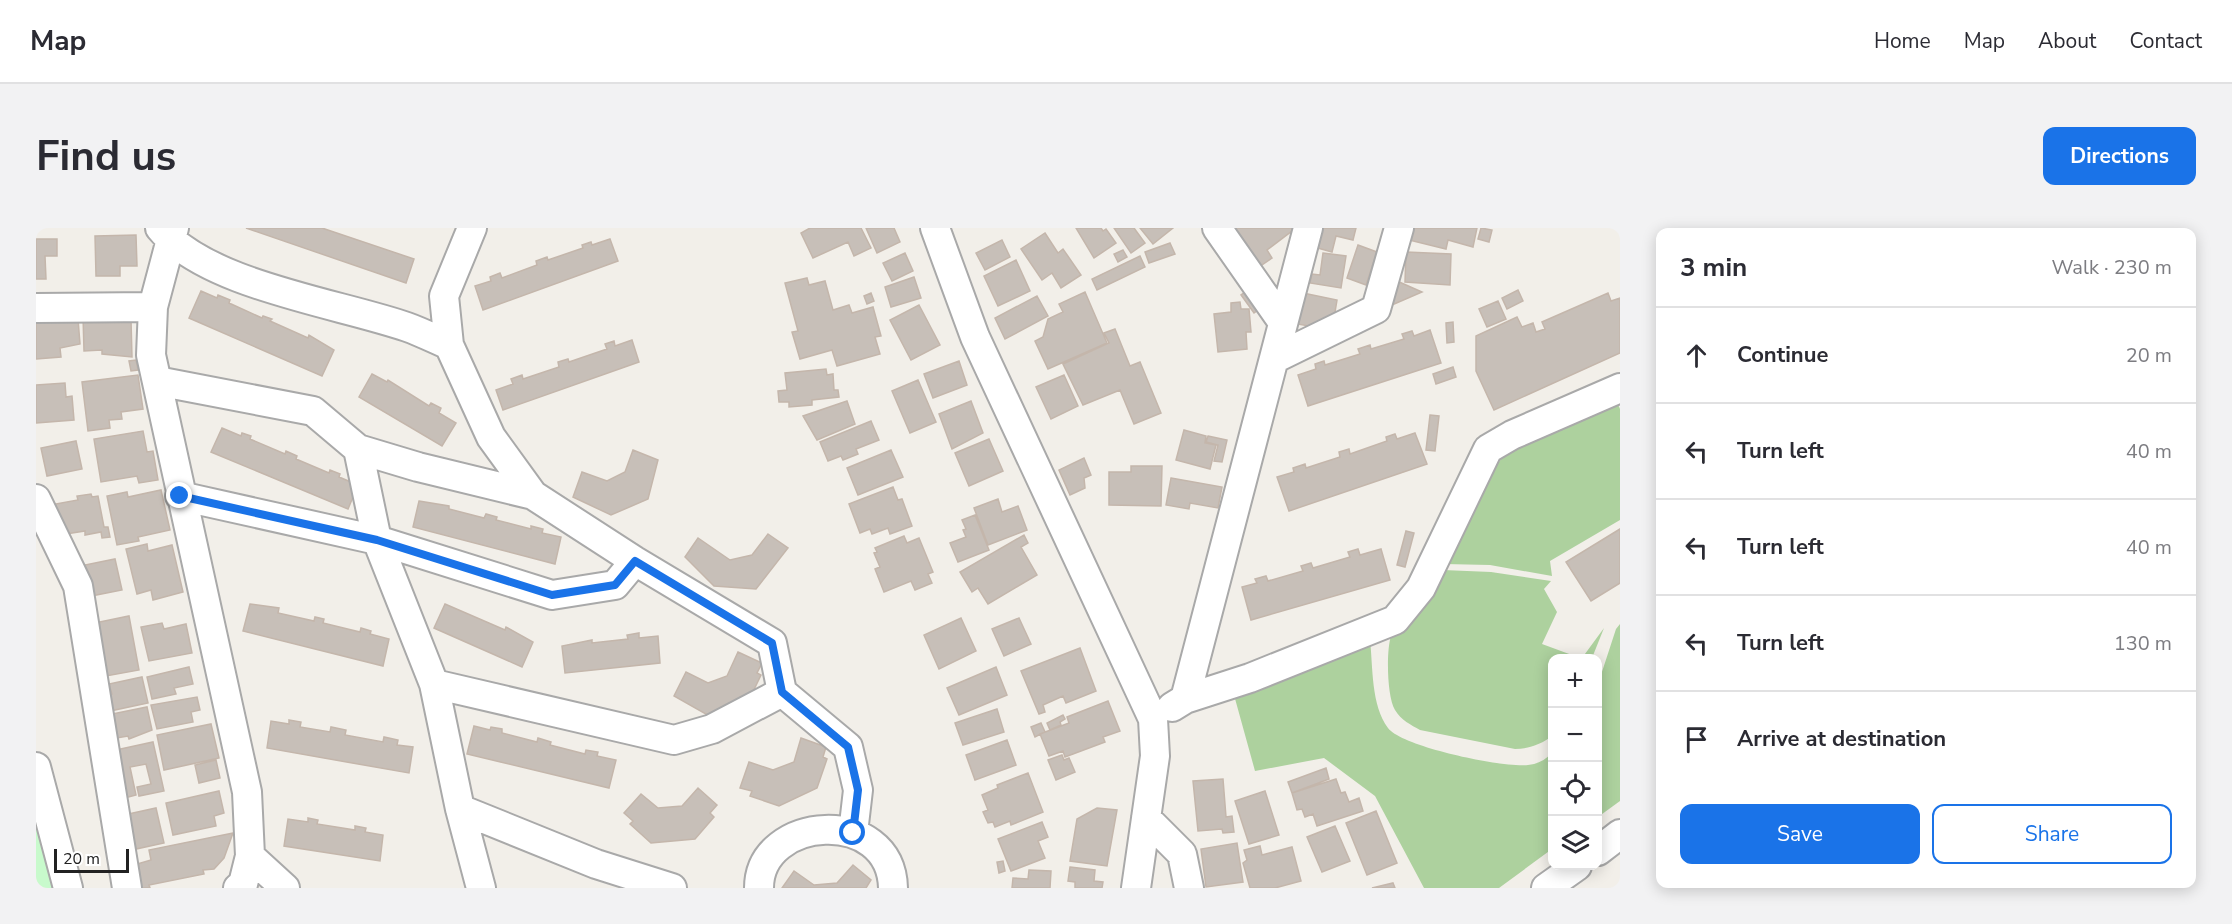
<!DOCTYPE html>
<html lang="en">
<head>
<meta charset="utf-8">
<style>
	body { margin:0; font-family:"Nunito Sans",sans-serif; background:#f2f2f3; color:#2b2b33 }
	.controls { position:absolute; right:18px; bottom:18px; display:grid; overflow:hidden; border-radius:12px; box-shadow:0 3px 15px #0003 }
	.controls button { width:54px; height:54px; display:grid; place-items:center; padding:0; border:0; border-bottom:2px solid #e1e1e2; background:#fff; color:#2b2b33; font:30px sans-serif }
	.scale { position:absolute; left:18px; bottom:15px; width:75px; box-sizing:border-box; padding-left:6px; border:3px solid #222; border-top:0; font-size:16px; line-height:21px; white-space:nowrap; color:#222; -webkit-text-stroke:4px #fff; paint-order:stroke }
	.stop { position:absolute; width:18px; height:18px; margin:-14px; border:4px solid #1a73e8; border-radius:50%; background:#fff }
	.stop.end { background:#1a73e8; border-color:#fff; box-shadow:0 2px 6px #0008 }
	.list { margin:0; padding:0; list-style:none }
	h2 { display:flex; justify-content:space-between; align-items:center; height:78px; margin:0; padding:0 24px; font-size:26px }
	h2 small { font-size:20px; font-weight:400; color:#7c7c81 }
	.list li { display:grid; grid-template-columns:39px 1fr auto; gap:18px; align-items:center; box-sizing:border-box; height:96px; padding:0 24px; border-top:2px solid #e1e1e2 }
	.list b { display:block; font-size:22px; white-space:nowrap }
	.list em { font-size:20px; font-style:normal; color:#7c7c81 }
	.actions { display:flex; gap:12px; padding:18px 24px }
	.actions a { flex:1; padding:14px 0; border:2px solid #1a73e8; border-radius:12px; text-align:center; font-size:21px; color:#1a73e8 }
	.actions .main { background:#1a73e8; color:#fff }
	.icon { flex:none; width:33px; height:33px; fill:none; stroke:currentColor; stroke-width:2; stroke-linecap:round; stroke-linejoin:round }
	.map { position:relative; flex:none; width:1584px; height:660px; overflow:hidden; border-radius:12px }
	header { display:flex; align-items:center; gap:36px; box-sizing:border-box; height:84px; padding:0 30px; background:#fff; border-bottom:2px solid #e1e1e2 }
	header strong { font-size:28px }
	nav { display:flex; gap:33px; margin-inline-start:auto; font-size:21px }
	.intro { display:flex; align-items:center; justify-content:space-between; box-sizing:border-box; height:144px; padding:0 36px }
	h1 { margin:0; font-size:42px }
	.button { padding:15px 27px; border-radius:12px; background:#1a73e8; color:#fff; font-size:21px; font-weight:700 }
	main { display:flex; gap:36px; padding:0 36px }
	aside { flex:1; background:#fff; border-radius:12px; box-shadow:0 3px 15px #0003 }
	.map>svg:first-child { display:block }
	.forest { fill:#add19e }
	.park { fill:#c8facc }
	.building { fill:#c7bfb8; stroke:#c4b6ab; stroke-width:1.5 }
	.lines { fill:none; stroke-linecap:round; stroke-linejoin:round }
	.minor-casing { stroke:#a9a9a9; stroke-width:32 }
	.minor { stroke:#fff; stroke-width:28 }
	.route { stroke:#1a73e8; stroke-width:8 }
</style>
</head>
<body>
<header>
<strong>Map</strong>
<nav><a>Home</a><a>Map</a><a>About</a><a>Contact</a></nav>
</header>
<div class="intro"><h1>Find us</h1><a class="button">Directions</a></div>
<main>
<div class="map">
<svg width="1584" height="660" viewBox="0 0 1584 660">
	<rect width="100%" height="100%" fill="#f2efe9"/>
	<path class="forest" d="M1581 174 1584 181V292L1514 333 1516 348 1454 337 1408 336 1455 246 1469 225Z
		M1407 342 1455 344 1515 353 1508 361 1521 384 1506 416 1544 430H1516V508C1506 516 1492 521 1479 521L1384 502C1375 497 1365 492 1359 482 1351 469 1350 423 1355 408 1359 395 1396 355 1407 342Z
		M1584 396V573L1562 589V456L1580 401Z
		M1568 400 1556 430H1546Z
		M1334 411C1337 440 1335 477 1352 500 1366 519 1468 540 1492 537 1502 536 1509 532 1516 525V621L1463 660H1388L1339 568 1288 530 1219 543 1198 467Z"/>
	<path class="park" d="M0 559 29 660H0Z"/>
	<path class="building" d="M210 0H286L378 31 370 55Z
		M774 0H825L835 20 818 28 812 14 777 30 765 5Z
		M830 0H858L864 14 841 25Z
		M1040 0H1065L1067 3 1070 1 1080 15 1058 30Z
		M1078 0H1098L1109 15 1095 25Z
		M1104 0H1137L1117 16Z
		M1201 0H1260L1231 22 1236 30 1220 41 1199 2Z
		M1283 0H1320L1317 12 1300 8 1296 24 1278 19Z
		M1376 0H1441L1437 19 1412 12 1410 21 1373 12Z
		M1445 0 1456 2 1453 14 1442 11Z
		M1009 5 1022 25 1027 21 1045 47 1025 60 1016 45 1006 52 985 21Z
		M100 7 101 38H84V48H60L59 8Z
		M0 11H21V28H9L10 51H0Z
		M574 11 582 33 447 82 439 58 455 53 454 49 464 45 466 50 501 37 500 33 511 29 512 32 547 20 546 17 555 14 556 17Z
		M966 12 974 29 949 42 940 25Z
		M1134 15 1139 26 1113 35 1109 24Z
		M1322 17 1341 24 1330 57 1311 50Z
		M1087 22 1091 29 1082 34 1078 26Z
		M1370 24 1415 26 1414 57 1369 54Z
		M869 25 877 43 856 53 847 35Z
		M1287 25 1310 28 1305 60 1274 55 1276 46 1284 47Z
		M1104 28 1109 39 1061 62 1056 51Z
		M980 32 994 63 962 78 948 48Z
		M878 49 885 70 855 79 849 59Z
		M771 50 773 57 789 53 797 82 813 77 816 85 837 79 845 108 839 109 844 126 801 138 796 122 764 131 756 104 762 103 749 55Z
		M1361 53 1386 64 1356 77Z
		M1213 61 1226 79 1218 85 1205 67Z
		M1482 62 1487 73 1471 81 1466 70Z
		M165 63 181 70 182 67 194 72 193 75 226 90 227 88 236 91 234 93 272 110 273 107 298 122 286 148 153 90Z
		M1049 64 1071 115 1012 141 999 113 1007 109 1012 91 1027 84 1023 76Z
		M835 65 838 73 831 76 828 68Z
		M1267 65 1301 72 1296 102 1261 96Z
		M1572 65 1575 73 1584 70V125L1458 182 1440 143V108L1481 89 1486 99 1497 95 1500 104 1509 101 1506 94Z
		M1001 68 1012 88 969 111 959 90Z
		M1462 73 1470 91 1451 99 1443 81Z
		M1204 74 1205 81H1213L1215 104H1210L1211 121 1182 124 1178 86 1195 84V75Z
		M883 77 904 117 875 132 854 92Z
		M47 88 95 92 96 129 66 126V122L48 123Z
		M42 91 44 116 24 120 25 129 0 131V95Z
		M1417 94 1418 114 1411 115 1410 95Z
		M1079 101 1094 138 1104 134 1125 185 1098 196 1084 162 1047 177 1027 136 1073 115 1068 105Z
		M1394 102 1405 135 1272 178 1262 147 1280 141 1279 136 1288 133 1289 137 1324 126 1322 121 1334 117 1335 121 1368 111 1366 106 1376 103 1378 108Z
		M596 112 603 134 467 182 460 162 477 156 475 151 486 147 487 151 523 139 522 134 532 131 533 134 571 121 569 116 578 113 579 118Z
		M100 132 102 142 95 143 93 133Z
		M923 133 931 157 897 170 888 146Z
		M1417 139 1420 149 1400 156 1397 146Z
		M790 141 791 147 797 146 798 162H802L803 169 776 172V177L753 179V174H743L742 163 751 162 749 145Z
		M336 146 351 154 352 152 393 178 395 175 405 180 403 185 420 195 406 218 323 169Z
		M102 147 107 181 85 184 86 191 73 192 74 200 52 203 46 154Z
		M1028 147 1042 178 1015 191 1000 159Z
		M882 152 900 194 874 205 856 163Z
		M29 155 30 169 36 168 38 192 0 195V157Z
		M811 173 819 196 781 212 767 188Z
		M935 173 947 205 916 221 903 186Z
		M1394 187 1403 188 1399 223 1390 222Z
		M835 193 843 212 820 221 822 226 807 232 805 228 792 233 784 214Z
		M186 200 205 208 206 205 215 208 214 211 249 226 250 223 261 228 260 231 293 245 294 242 304 246 303 249 322 257 312 281 175 224Z
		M1148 202 1170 208 1169 215 1180 217 1174 241 1140 232Z
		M107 203 111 224 117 223 122 252 103 255 101 248 65 254 58 211Z
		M1379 205 1391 236 1253 283 1241 249 1258 244 1257 240 1269 236 1270 240 1304 229 1303 224 1313 221 1314 226 1351 213 1350 209 1359 206 1361 211Z
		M1172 208 1191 212 1186 234 1178 233 1182 217 1170 214Z
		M953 211 967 243 933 258 919 225Z
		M40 213 46 241 11 248 5 220Z
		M597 222 622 232 612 271 575 287 537 269 546 244 571 253 589 244Z
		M855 222 867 249 822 267 811 240Z
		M1048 230 1055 247 1048 250 1049 260 1034 267 1023 242Z
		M1095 238H1126L1125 278 1073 277V244H1095Z
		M1135 250 1186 259 1182 280 1154 275 1153 281 1130 277Z
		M857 259 862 272 866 271 876 298 854 306 852 300 836 306 834 301 824 305 813 276Z
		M125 262 134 302 102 309 103 313 81 317 71 268 91 264 92 269Z
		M55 266 56 269 62 268 68 299H72L74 309 66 310 65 304 49 307V303L24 307 14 277 42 272 41 268Z
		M962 271 966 284 982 278 991 302 952 317 938 280Z
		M383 273 413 278V281L448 290 450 286 461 289 460 292 495 301V298L507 301 506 305 525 309 519 336 377 299Z
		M939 287 953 322 922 334 914 315 930 309 927 302 930 301 926 292Z
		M1584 301V355L1555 373 1530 334Z
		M1370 303 1378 305 1369 339 1361 337Z
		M732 306 752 320 720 361 678 358 649 329 662 310 694 332 716 327Z
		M988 307 992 315 985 319 1001 347 952 376 942 360 936 364 924 344Z
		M868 308 871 315 883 310 897 344 892 346 896 355 879 362 875 353 848 364 839 341 844 339 838 325 841 324 839 320Z
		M111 316 112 323 136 317 147 364 117 372 115 362 101 366 90 321Z
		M1322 321 1324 327 1345 321 1354 352 1215 392 1206 359 1221 355 1219 351 1230 348 1232 353 1267 343 1265 338 1275 335 1277 340 1314 329 1312 324Z
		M79 331 86 362 50 369 44 338Z
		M214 376 243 380 242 385 278 393 279 389 288 391 287 395 324 404 325 400 335 403 334 406 353 411 347 438 207 403Z
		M409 376 469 402 470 399 497 414 486 439 398 400Z
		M93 388 103 442 70 448 49 397Z
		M925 390 940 423 903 441 888 407Z
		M983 390 995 416 968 428 956 401Z
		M126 395 128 401 150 396 156 425 113 433 105 399Z
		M603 405V410L622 408 624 435 529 445 526 418 556 412V415L592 411 591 407Z
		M1044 420 1060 463 1030 475 1027 468 1007 477 1009 484 1003 486 985 443Z
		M702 424 726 435 721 445 725 447 711 476 675 489 638 468 650 444 672 455 691 448Z
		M153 439 157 456 138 460 140 466 116 471 111 449Z
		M960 439 971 467 923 487 911 460Z
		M106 449 112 475 74 483 71 468 76 466 73 456Z
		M161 469 164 482 155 484 157 494 121 501 115 477Z
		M1072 473 1084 503 1067 509 1069 514 1029 529 1027 523 1013 528 1004 506 1033 495 1031 489Z
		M111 479 116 502 93 511 92 508 81 510 76 486Z
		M961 481 968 504 927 517 919 495Z
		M1027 487 1029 491 1024 494 1025 497 1014 502 1011 495Z
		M253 492 265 494 264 499 294 504 295 499 310 502 309 507 347 514 348 509 362 512 361 517 377 519 373 545 231 520 235 493 253 496Z
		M1005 495 1009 504 999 509 995 499Z
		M175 496 183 530 128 542 121 507Z
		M438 498 454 502 455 499 466 501V505L501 514 502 510 515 514 514 517 549 526 550 522 562 524 561 528 580 532 573 560 431 526Z
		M765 510 790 519 787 529 791 531 781 560 743 578 714 568 716 563 704 560 713 534 737 542 758 534Z
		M971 512 980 537 939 552 930 527Z
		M117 514 128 563 103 568 101 559 115 556 110 536 94 539 100 567 81 572 75 523Z
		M1026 527 1028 532 1033 530 1039 544 1020 552 1012 532Z
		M180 532 184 550 163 555 159 537Z
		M1290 540 1293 551 1256 565 1252 554Z
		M992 545 1007 584 975 597 974 593 959 599 957 594 952 595 947 584 952 582 946 567 962 560 961 557Z
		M1187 551 1190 589 1196 588 1198 604 1187 605 1186 601 1162 603 1157 553Z
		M1300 551 1305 565 1309 564 1313 574 1323 570 1327 583 1281 598 1277 586 1269 589 1266 581 1261 582 1256 565Z
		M662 560 681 577 674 585 678 589 659 611 615 615 594 596 597 593 588 585 605 566 622 580 646 578Z
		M183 563 188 585 178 588 180 598 137 607 130 575Z
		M1229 563 1243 607 1213 616 1199 573Z
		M120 580 128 615 91 623 83 588Z
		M1061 580 1081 582 1071 638 1034 633 1041 591Z
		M1340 583 1361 635 1331 647 1310 595Z
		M272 590 282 592 281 596 319 602V598L330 600 329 604 347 607 344 633 248 618 252 591 272 594Z
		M1006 594 1012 609 1002 613 1009 630 975 643 962 611Z
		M1299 598 1314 633 1286 644 1271 609Z
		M197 605 188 630 178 641 167 642 168 646 113 657 114 660H95L91 639 115 632 113 622Z
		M1201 615 1207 654 1170 659 1165 621Z
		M1224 618 1226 627 1256 619 1265 653 1239 660H1214L1207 635 1211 632 1208 622Z
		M967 633 969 643 963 645 961 634Z
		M817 637 835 652 830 660H746L758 643 778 657 801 655Z
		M1034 639 1059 642 1058 653 1067 654 1066 660H1039V654L1032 653Z
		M993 642 1015 643 1014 660H976L977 650 992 651Z
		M1357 655 1359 660H1336Z"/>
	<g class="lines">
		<g class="minor-casing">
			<path id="minor" d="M124 0C170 57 302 75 371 99 385 104 399 111 413 117L455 209 497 267
				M138 0 117 79 115 127 211 564 214 628
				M899 0 939 109 1117 491 1119 528 1100 660
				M1181 0 1246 93
				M0 80 117 79
				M413 117 408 68 436 0
				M1238 131 1340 81 1363 0
				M121 153 277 183 322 221 341 312 398 456 424 581 445 660
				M322 221 382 239 497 267 599 333 736 415 746 464 812 519 822 562 817 605
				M144 268 341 312 516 367 579 357 599 333
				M0 271 42 358 91 660
				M398 456 638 512 676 501 746 464
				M1149 471 1214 450 1359 392 1385 360 1452 221 1476 207 1584 160
				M1136 479 1149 471 1272 0
				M0 539 32 660
				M424 581 560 636 636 660
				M1110 590 1146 626 1153 660
				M1562 623 1584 606
				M202 660 207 656 214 628 249 660
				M723 660C723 587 855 578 857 660
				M1510 660 1541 638"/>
		</g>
		<use href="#minor" class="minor"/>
	</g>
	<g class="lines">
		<path class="route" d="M144 268 341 312 516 367 579 357 599 333 736 415 746 464 812 519 822 562 817 605"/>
	</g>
</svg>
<div class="controls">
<button>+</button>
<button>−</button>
<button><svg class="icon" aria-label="locate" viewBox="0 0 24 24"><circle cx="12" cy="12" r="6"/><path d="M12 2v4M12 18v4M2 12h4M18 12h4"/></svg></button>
<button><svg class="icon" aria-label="layers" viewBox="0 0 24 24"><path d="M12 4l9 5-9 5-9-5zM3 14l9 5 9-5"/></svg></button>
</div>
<div class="scale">20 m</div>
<div class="stop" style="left:817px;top:605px"></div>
<div class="stop end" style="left:144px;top:268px"></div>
</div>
<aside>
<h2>3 min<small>Walk · 230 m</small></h2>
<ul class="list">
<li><svg class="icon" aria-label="ahead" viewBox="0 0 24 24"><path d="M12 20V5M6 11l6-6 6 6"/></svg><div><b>Continue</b></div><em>20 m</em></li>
<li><svg class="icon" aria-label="left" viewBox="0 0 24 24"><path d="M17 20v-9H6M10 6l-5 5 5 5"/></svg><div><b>Turn left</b></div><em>40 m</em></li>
<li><svg class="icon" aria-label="left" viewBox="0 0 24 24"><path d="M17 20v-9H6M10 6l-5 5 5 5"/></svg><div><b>Turn left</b></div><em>40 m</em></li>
<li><svg class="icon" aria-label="left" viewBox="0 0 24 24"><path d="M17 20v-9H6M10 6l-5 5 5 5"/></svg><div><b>Turn left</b></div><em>130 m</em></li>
<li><svg class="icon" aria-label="arrive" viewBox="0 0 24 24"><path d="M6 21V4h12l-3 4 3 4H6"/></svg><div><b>Arrive at destination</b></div></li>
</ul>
<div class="actions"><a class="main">Save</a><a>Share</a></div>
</aside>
</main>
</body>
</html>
